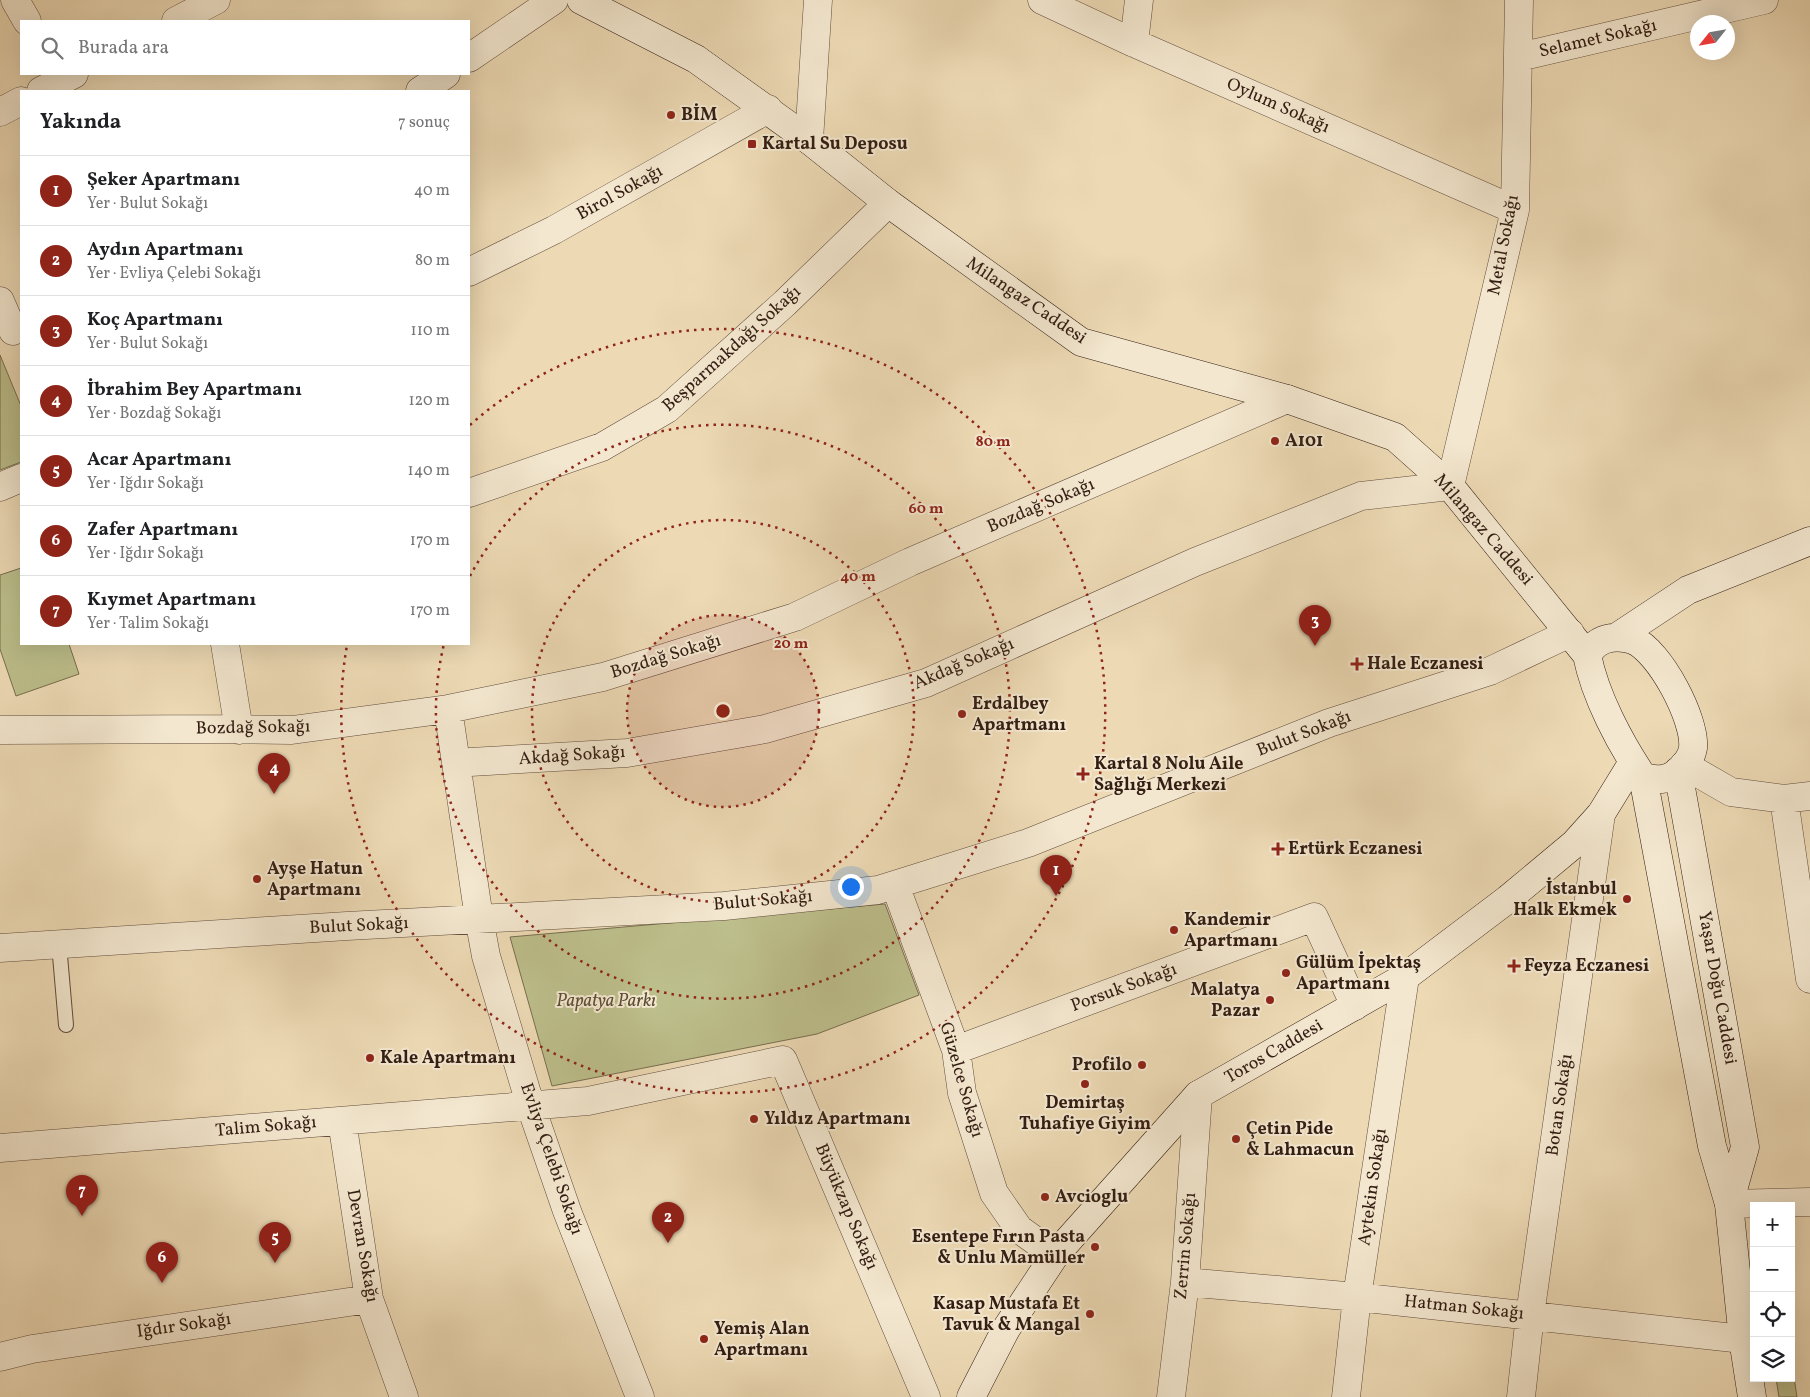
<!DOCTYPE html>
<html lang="tr">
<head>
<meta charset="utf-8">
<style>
	body { margin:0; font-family:Vollkorn,serif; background:#f6f6f6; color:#202124 }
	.controls { position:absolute; right:15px; bottom:15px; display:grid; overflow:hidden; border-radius:0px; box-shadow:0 5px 20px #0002 }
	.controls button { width:45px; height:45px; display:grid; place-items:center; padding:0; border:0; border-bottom:1px solid #e0e0e0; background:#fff; color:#202124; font:25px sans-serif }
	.compass { position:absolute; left:1690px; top:15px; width:45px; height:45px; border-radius:50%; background:#fff; box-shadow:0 5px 20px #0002; rotate:239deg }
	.you { position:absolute; left:850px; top:886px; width:18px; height:18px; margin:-12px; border:4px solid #fff; border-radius:50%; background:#1a73e8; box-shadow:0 0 0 8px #1a73e833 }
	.badge { display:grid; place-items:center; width:32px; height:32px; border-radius:50%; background:#8f2418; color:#fff; font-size:16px; font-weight:700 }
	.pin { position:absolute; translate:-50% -41px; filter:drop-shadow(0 1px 2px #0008) }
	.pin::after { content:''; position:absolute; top:26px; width:18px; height:15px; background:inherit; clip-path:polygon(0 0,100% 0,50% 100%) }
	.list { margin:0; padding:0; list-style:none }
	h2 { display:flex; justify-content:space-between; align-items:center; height:65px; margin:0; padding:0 20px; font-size:21px }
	h2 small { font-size:16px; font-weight:400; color:#757577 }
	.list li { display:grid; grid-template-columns:32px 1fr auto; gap:15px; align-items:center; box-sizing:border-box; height:70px; padding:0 20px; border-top:1px solid #e0e0e0 }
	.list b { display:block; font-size:19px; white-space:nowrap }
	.list p { margin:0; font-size:16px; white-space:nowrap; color:#757577 }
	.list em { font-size:16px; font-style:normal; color:#757577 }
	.icon { flex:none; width:28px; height:28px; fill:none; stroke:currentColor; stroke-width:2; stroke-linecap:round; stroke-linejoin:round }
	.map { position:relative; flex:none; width:1810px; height:1397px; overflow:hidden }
	.search { position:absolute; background:#fff; box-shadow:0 5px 20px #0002; left:20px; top:20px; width:450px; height:55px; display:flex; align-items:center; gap:12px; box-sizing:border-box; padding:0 18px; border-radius:0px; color:#757577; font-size:19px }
	.panel { position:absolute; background:#fff; box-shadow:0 5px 20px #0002; left:20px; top:90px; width:450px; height:555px; border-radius:0px }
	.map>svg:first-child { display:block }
	.green { fill:#bcbe8b; stroke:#786e4f }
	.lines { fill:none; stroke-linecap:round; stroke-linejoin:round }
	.lane-casing { stroke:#624c3c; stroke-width:16 }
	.street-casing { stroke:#624c3c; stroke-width:29 }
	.secondary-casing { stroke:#331d13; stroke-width:29 }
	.lane { stroke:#f3e7cf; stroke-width:14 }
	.street { stroke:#f3e7cf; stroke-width:28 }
	.secondary { stroke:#f3e7cf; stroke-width:28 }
	.ring { fill:none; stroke:#8f2418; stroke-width:2.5; stroke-dasharray:2.5 5 }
	.poi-dot { fill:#8f2418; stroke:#f3e7cf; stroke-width:2 }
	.labels { text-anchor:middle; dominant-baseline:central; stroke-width:4; stroke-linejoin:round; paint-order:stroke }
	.street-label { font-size:18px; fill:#331d13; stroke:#f3e7cf }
	.poi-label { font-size:18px; font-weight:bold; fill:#331d13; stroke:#f3e7cf; text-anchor:start }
	.park-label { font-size:18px; font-style:italic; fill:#5c4d37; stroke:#f3e7cf }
	.centre { fill:#8f2418; stroke:#f3e7cf; stroke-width:2.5 }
	.ring-label { font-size:15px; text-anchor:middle; font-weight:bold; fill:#8f2418; stroke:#f3e7cf; stroke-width:4; stroke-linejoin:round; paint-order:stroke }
</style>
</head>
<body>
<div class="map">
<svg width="1810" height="1397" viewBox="0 0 1810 1397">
	<rect width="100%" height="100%" fill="#eddab5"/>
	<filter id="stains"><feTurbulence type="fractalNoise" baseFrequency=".004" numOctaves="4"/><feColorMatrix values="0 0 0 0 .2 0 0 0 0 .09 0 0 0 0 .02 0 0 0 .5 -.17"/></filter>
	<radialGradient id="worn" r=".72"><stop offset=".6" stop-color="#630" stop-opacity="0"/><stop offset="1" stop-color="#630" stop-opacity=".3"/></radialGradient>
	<path class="green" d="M0 355 21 406V462L0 470Z
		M21 568V644H69L79 674 16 696 0 649V575Z
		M885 904 919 995 817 1034 552 1086 510 937Z
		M1791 1357 1797 1397H1779L1776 1378H1791Z"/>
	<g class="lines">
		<g class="lane-casing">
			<path id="lane" d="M59 944 66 1025"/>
		</g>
		<g class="street-casing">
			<path id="street" d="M15 0 27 21
				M1042 0 1134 43 1515 210
				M176 21 216 0
				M1134 43 1139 0
				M1519 57 1764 0
				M469 58 554 0
				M41 91 74 74
				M420 91 446 74
				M0 112 21 101
				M809 140 818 0
				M469 272 554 230 768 109
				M0 301 13 331
				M0 487 21 478
				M469 493 602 447 667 409 785 303 888 203
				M225 644 239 730
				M448 709 479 918 486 956 531 1107 567 1211 640 1397
				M0 730 225 729 292 730 448 709 603 677 795 617 910 562 1287 399
				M1684 765 1731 792 1784 799 1810 796
				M457 768 470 762 627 753 765 729 926 683 1195 562 1361 496 1450 486 1515 210 1519 0
				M1784 799 1810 979
				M895 885 956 1050 962 1093 994 1193 1019 1229 1055 1255
				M0 948 347 926 724 906 878 890 1028 843 1329 723 1490 671 1570 633
				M956 1050 1314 917 1355 1006
				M342 1121 369 1299 404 1397
				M0 1148 588 1101 783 1060 926 1397
				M1729 1204 1810 1202
				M1185 1282 1357 1297 1743 1339
				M0 1357 32 1349 369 1299
				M1171 1397 1185 1282 1198 1095
				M1346 1397 1357 1297 1405 977
				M1521 1397 1530 1315 1601 814"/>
		</g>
		<g class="secondary-casing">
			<path id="secondary" d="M581 0 696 59 809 140 888 203 1081 342 1287 399 1395 437 1450 486 1587 655
				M1617 637 1688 590 1810 541
				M1678 771 1745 1147 1729 1204
				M1643 777C1649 778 1656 780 1662 779 1676 778 1691 761 1693 748 1696 720 1660 651 1633 640 1627 638 1618 637 1611 638 1599 640 1594 645 1587 655 1595 696 1620 743 1643 777L1712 1146 1729 1204 1743 1339 1752 1397
				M971 1397 1006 1329 1055 1255 1198 1095 1405 977 1508 899 1574 844 1601 814 1633 762"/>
		</g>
		<use href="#lane" class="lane"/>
		<use href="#street" class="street"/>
		<use href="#secondary" class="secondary"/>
	</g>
	<circle cx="723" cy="711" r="96" fill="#8f2418" fill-opacity=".12"/>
	<g class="ring">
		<circle cx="723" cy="711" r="96"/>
		<circle cx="723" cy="711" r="191"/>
		<path d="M470 576A287 287 0 1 1 444 644"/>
		<path d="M470 425A382 382 0 1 1 347 645"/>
	</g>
	<g class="poi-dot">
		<circle cx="671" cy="115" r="5"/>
		<rect x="747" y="139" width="10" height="10" rx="2.5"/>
		<circle cx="1275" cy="441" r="5"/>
		<path d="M1354.5 656.5h5v5h5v5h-5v5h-5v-5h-5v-5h5z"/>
		<circle cx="962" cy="714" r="5"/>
		<path d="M1080.5 766.5h5v5h5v5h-5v5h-5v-5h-5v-5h5z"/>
		<path d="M1275.5 841.5h5v5h5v5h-5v5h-5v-5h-5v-5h5z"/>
		<circle cx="257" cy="879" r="5"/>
		<circle cx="1627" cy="899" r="5"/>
		<circle cx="1174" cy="930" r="5"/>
		<path d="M1511.5 958.5h5v5h5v5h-5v5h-5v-5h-5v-5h5z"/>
		<circle cx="1286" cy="973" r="5"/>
		<circle cx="1270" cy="1000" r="5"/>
		<circle cx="370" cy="1058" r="5"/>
		<circle cx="1142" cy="1065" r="5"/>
		<circle cx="1085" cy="1084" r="5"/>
		<circle cx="754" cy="1119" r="5"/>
		<circle cx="1236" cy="1139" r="5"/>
		<circle cx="1045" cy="1197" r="5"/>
		<circle cx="1095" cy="1247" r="5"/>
		<circle cx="1090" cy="1314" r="5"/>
		<circle cx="704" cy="1339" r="5"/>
	</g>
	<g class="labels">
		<g class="street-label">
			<text transform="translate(1598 39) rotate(-13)">Selamet Sokağı</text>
			<text transform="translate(1278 106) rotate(24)">Oylum Sokağı</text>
			<text transform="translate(620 193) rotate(-29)">Birol Sokağı</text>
			<text transform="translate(1504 245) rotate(-79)">Metal Sokağı</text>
			<text transform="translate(1026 301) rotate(34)">Milangaz Caddesi</text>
			<text transform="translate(732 349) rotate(-42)">Beşparmakdağı Sokağı</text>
			<text transform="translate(1041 506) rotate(-23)">Bozdağ Sokağı</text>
			<text transform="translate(1483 530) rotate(49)">Milangaz Caddesi</text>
			<text transform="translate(666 657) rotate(-17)">Bozdağ Sokağı</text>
			<text transform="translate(964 664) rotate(-23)">Akdağ Sokağı</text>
			<text transform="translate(253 728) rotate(-1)">Bozdağ Sokağı</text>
			<text transform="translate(1304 734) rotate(-21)">Bulut Sokağı</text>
			<text transform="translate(572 756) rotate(-4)">Akdağ Sokağı</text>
			<text transform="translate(763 901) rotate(-5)">Bulut Sokağı</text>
			<text transform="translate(359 926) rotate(-3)">Bulut Sokağı</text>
			<text transform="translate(1124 988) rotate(-20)">Porsuk Sokağı</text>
			<text transform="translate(1717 988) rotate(80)">Yaşar Doğu Caddesi</text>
			<text transform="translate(1274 1052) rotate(-30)">Toros Caddesi</text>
			<text transform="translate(961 1080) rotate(74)">Güzelce Sokağı</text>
			<text transform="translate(1560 1105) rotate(-82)">Botan Sokağı</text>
			<text transform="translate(266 1127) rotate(-5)">Talim Sokağı</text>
			<text transform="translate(551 1159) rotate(71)">Evliya Çelebi Sokağı</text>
			<text transform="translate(1373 1187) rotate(-82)">Aytekin Sokağı</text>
			<text transform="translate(846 1207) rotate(67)">Büyükzap Sokağı</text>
			<text transform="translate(362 1246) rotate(80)">Devran Sokağı</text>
			<text transform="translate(1186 1246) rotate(-85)">Zerrin Sokağı</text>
			<text transform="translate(1464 1308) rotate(6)">Hatman Sokağı</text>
			<text transform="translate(184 1326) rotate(-8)">Iğdır Sokağı</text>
		</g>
		<g class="poi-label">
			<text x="681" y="115">BİM</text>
			<text x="762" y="144">Kartal Su Deposu</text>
			<text x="1285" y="441">A101</text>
			<text x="1367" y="664">Hale Eczanesi</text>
			<text x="972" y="704">Erdalbey<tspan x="972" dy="21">Apartmanı</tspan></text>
			<text x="1094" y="764">Kartal 8 Nolu Aile<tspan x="1094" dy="21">Sağlığı Merkezi</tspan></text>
			<text x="1288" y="849">Ertürk Eczanesi</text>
			<text x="267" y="869">Ayşe Hatun<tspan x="267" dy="21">Apartmanı</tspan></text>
			<text x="1617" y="889" text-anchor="end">İstanbul<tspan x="1617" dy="21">Halk Ekmek</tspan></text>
			<text x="1184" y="920">Kandemir<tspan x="1184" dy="21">Apartmanı</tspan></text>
			<text x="1296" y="963">Gülüm İpektaş<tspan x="1296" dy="21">Apartmanı</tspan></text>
			<text x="1524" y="966">Feyza Eczanesi</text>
			<text x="1260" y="990" text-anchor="end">Malatya<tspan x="1260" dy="21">Pazar</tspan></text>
			<text x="380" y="1058">Kale Apartmanı</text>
			<text x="1132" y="1065" text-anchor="end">Profilo</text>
			<text x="1085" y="1103" text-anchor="middle">Demirtaş<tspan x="1085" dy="21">Tuhafiye Giyim</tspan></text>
			<text x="764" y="1119">Yıldız Apartmanı</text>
			<text x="1246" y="1129">Çetin Pide<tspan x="1246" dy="21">&amp; Lahmacun</tspan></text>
			<text x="1055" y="1197">Avcioglu</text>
			<text x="1085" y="1237" text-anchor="end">Esentepe Fırın Pasta<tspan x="1085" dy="21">&amp; Unlu Mamüller</tspan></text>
			<text x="1080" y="1304" text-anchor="end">Kasap Mustafa Et<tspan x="1080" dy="21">Tavuk &amp; Mangal</tspan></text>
			<text x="714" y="1329">Yemiş Alan<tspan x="714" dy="21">Apartmanı</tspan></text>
		</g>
		<g class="park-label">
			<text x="606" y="1001">Papatya Parkı</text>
		</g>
	</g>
	<circle cx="723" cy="711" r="8" class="centre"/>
	<g class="ring-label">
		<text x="993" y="446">80 m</text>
		<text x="926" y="513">60 m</text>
		<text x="858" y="581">40 m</text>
		<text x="791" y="648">20 m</text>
	</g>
	<rect width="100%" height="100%" filter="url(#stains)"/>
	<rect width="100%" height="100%" fill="url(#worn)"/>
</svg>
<div class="controls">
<button>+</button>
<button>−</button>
<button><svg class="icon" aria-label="locate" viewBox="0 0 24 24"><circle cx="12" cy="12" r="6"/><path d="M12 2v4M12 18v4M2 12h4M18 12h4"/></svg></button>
<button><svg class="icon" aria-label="layers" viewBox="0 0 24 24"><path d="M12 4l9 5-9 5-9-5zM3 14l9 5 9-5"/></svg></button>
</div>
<svg class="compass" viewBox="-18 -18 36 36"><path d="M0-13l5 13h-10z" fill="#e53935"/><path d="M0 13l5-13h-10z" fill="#757577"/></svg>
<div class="you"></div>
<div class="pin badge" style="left:1056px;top:896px">1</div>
<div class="pin badge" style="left:668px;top:1243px">2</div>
<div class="pin badge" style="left:1315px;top:646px">3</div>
<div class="pin badge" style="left:274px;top:794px">4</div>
<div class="pin badge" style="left:275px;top:1263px">5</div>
<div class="pin badge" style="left:162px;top:1283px">6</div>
<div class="pin badge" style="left:82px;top:1216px">7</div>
<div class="search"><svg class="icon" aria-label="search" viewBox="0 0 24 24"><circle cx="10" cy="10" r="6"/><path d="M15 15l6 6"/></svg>Burada ara</div>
<section class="panel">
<h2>Yakında<small>7 sonuç</small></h2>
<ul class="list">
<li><span class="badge">1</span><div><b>Şeker Apartmanı</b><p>Yer · Bulut Sokağı</p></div><em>40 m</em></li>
<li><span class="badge">2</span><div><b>Aydın Apartmanı</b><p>Yer · Evliya Çelebi Sokağı</p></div><em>80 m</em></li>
<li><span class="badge">3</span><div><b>Koç Apartmanı</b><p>Yer · Bulut Sokağı</p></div><em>110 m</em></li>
<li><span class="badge">4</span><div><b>İbrahim Bey Apartmanı</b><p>Yer · Bozdağ Sokağı</p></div><em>120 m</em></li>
<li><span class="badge">5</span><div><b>Acar Apartmanı</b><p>Yer · Iğdır Sokağı</p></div><em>140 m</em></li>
<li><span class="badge">6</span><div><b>Zafer Apartmanı</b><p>Yer · Iğdır Sokağı</p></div><em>170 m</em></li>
<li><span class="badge">7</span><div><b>Kıymet Apartmanı</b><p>Yer · Talim Sokağı</p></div><em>170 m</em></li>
</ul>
</section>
</div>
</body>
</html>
